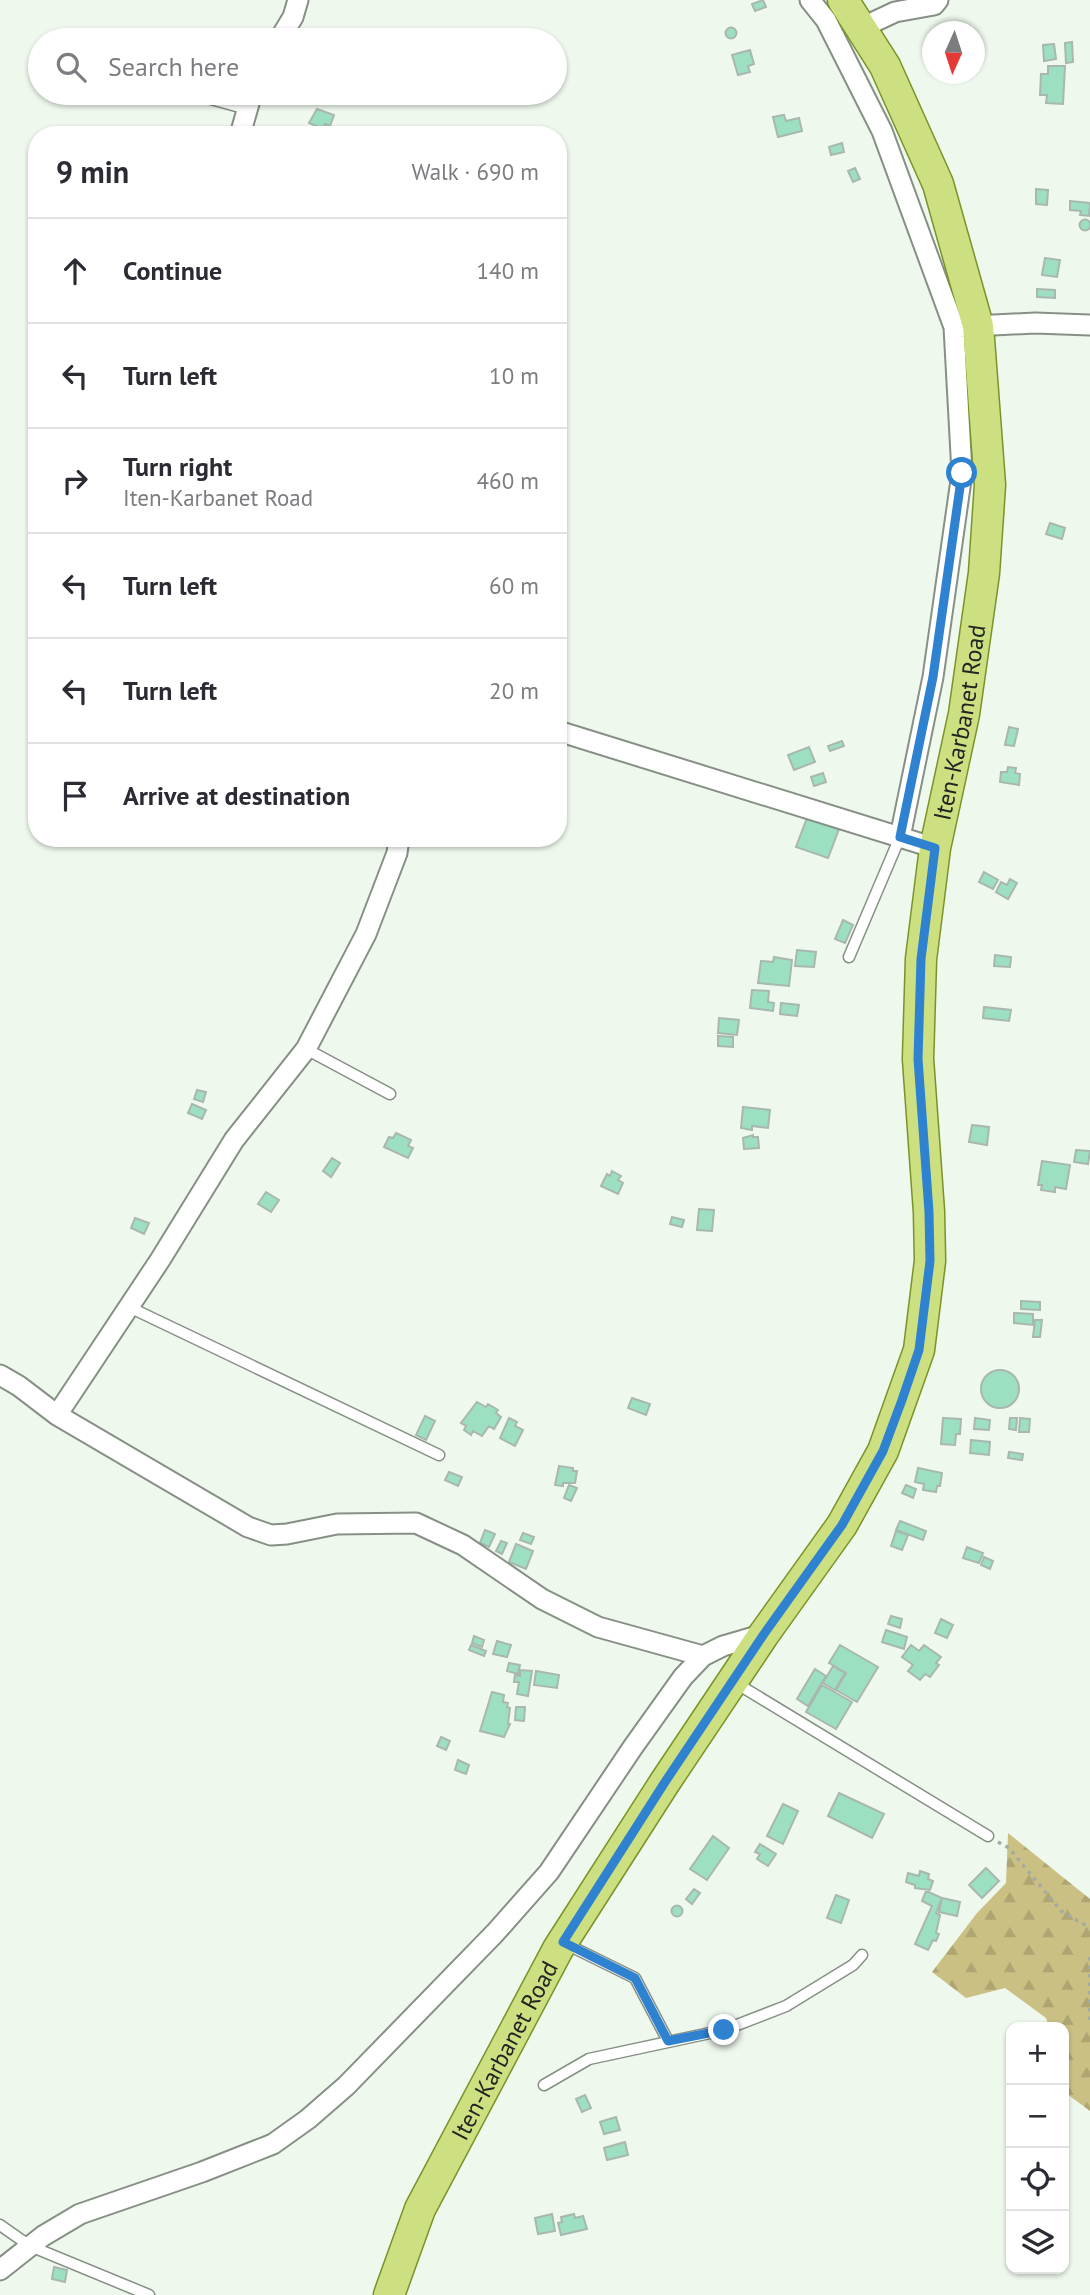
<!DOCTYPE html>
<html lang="en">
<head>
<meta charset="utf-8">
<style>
	body { margin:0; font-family:"PT Sans",sans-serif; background:#f2f2f3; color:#2b2b33 }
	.controls { position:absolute; right:21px; bottom:21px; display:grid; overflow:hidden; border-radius:14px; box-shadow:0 2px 5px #0004 }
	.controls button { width:63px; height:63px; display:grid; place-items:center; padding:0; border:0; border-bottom:2px solid #e1e1e2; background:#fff; color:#2b2b33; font:35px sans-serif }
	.compass { position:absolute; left:922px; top:21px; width:63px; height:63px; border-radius:50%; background:#fff; box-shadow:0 2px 5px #0004; rotate:183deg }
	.stop { position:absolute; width:21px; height:21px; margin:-16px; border:5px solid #2e82d0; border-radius:50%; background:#fff }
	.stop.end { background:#2e82d0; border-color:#fff; box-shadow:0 2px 7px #0008 }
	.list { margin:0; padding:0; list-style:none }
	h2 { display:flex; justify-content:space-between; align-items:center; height:91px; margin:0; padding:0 28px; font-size:30px }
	h2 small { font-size:23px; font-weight:400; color:#7c7c81 }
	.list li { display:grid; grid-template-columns:46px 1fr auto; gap:21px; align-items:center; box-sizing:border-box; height:105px; padding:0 28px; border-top:2px solid #e1e1e2 }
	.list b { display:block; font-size:26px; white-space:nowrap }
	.list p { margin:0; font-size:23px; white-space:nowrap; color:#7c7c81 }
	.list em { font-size:23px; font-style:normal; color:#7c7c81 }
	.icon { flex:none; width:38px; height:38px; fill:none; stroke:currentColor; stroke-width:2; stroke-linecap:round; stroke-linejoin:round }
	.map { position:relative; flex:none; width:1090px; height:2295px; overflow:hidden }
	.search { position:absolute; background:#fff; box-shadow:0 2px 5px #0004; left:28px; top:28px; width:539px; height:77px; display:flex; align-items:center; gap:18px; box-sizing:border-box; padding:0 24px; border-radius:38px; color:#7c7c81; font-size:26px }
	.panel { position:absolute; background:#fff; box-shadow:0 2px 5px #0004; left:28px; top:126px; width:539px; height:721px; border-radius:28px }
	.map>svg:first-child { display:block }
	.forest { fill:url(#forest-firs) }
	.building { fill:#9de0c1; stroke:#a8b7af; stroke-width:2 }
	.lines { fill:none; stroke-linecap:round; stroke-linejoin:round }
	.service-casing { stroke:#869085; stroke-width:13 }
	.minor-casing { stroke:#869085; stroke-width:23 }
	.primary-casing { stroke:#7b9229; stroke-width:33 }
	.path { stroke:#a3aba2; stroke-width:3.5; stroke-dasharray:3.5 5; stroke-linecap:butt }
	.service { stroke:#fff; stroke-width:10 }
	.minor { stroke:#fff; stroke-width:19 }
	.primary { stroke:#cde081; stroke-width:30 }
	.route { stroke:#2e82d0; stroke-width:9 }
	.labels { text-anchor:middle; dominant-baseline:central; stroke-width:6; stroke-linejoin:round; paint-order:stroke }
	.street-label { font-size:24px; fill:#212521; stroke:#eef8ec }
</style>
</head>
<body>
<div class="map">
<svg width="1090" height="2295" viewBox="0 0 1090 2295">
	<defs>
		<pattern id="forest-firs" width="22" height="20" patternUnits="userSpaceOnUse" patternTransform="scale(1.75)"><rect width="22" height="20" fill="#cbc084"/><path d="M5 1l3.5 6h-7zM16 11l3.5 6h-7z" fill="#aea572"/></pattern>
	</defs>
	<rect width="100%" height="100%" fill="#eef8ec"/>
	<path class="forest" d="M1008 1833 1090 1899V2111L1067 2094 1064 2082V2027H1049L1046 2018 1005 1988 966 1998 932 1972 977 1913 1006 1883Z"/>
	<path class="building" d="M763 0 766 7 755 11 752 4Z
		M725.5 33a5.5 5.5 0 1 1 11 0a5.5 5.5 0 1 1-11 0Z
		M222 31 236 37 235 40H211L214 33 220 36Z
		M1072 42 1073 62 1066 63 1065 43Z
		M1054 44 1056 59 1044 61 1043 45Z
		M750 50 754 64 748 66 750 72 738 75 732 55Z
		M1048 66H1065L1063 104 1046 103 1047 95H1040L1041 74H1048Z
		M317 109 334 115 330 126 325 124 323 129 309 123Z
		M784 115 786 121 799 118 802 131 778 137 773 117Z
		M842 143 844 152 831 155 829 147Z
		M855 168 860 179 853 182 848 171Z
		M1036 189 1048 190 1047 205 1036 204Z
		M1070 201 1090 203 1089 216 1080 215 1081 211 1070 210Z
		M1079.5 225a5.5 5.5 0 1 1 11 0a5.5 5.5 0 1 1-11 0Z
		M1045 258 1060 260 1057 277 1042 275Z
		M1037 289 1055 290V298L1037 297Z
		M1050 523 1065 528 1062 539 1046 534Z
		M1009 727 1018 729 1014 746 1005 745Z
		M842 741 844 746 830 751 828 746Z
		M809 747 815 762 794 770 788 755Z
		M1008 767 1016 768 1015 773 1020 774 1019 785 1000 782 1001 772H1007Z
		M823 773 826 782 814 786 811 777Z
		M807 818 839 829 828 858 796 847Z
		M984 872 998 880 993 889 979 882Z
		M1010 879 1017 883 1008 899 996 892 1001 882 1007 885Z
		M843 920 853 925 845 943 835 939Z
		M797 950 816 952 814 967 795 966Z
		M995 955 1011 957 1010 967 994 966Z
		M774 957 792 960 789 986 758 983 761 961 773 962Z
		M752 990 769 991 768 1002 774 1003 773 1011 750 1008Z
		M781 1003 799 1005 797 1016 780 1014Z
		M984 1007 1011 1010 1009 1021 983 1018Z
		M719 1018 739 1020 737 1035 718 1033Z
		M718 1036 733 1037V1047L718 1046Z
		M197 1090 206 1092 203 1102 194 1099Z
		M192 1104 206 1110 202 1119 188 1113Z
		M743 1107 770 1110 768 1128 752 1126V1130L741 1128Z
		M972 1125 989 1127 987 1145 969 1142Z
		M396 1133 411 1140 408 1146 413 1148 408 1158 384 1147 389 1137 393 1138Z
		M753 1135V1137H758L759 1148 744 1149 743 1138Z
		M1076 1150 1090 1151 1088 1164 1074 1162Z
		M332 1158 340 1163 331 1177 323 1171Z
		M1042 1161 1070 1165 1066 1189 1055 1187V1192L1041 1190 1042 1185H1038Z
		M612 1171 621 1176 618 1180 623 1183 618 1194 601 1186 607 1174 610 1176Z
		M266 1192 279 1200 271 1212 258 1204Z
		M699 1209 714 1210 712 1231 697 1230Z
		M672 1217 684 1220 682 1227 670 1224Z
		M135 1218 149 1223 144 1234 131 1228Z
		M1021 1301 1040 1302V1310L1021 1309Z
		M1014 1313 1033 1314V1325L1014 1323Z
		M1035 1320H1042L1040 1337H1033Z
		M981 1389a19 19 0 1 1 38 0a19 19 0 1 1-38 0Z
		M632 1398 650 1404 646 1415 628 1408Z
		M477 1402 486 1407 488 1404 498 1410 496 1413 501 1417 494 1429 489 1426 482 1436 473 1431 471 1435 464 1430 466 1426 461 1423Z
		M425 1416 435 1421 426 1440 416 1435Z
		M509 1418 517 1422 515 1426 523 1430 515 1446 500 1438Z
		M943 1418 961 1419 960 1434H956L955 1445 941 1444Z
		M975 1418 990 1420 989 1430 974 1429Z
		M1010 1418H1017L1016 1430 1009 1429Z
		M1020 1418 1030 1419 1029 1432H1019Z
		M971 1440 990 1442 989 1455 970 1453Z
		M1009 1452 1023 1454 1022 1460 1008 1458Z
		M559 1466 573 1468V1471H577L575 1483H563V1486L555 1485Z
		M918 1468 942 1473 940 1486H937L936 1492 923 1490 924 1484 915 1482Z
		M449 1472 462 1477 458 1486 445 1480Z
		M569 1485 577 1488 571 1501 564 1498Z
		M906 1485 916 1489 913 1498 902 1493Z
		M900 1521 926 1531 923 1540 896 1530Z
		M485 1530 495 1534 489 1547 480 1543Z
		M896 1531 908 1535 902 1550 891 1546Z
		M523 1533 534 1537 531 1544 520 1540Z
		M501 1541 507 1543 502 1554 496 1551Z
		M516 1544 533 1551 526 1569 509 1562Z
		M967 1547 983 1553 979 1563 963 1558Z
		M984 1557 993 1561 990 1569 981 1565Z
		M891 1616 902 1619 900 1628 888 1624Z
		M941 1619 953 1625 947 1638 935 1633Z
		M886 1630 907 1637 904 1649 882 1642Z
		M474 1636 484 1640 482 1647 472 1643Z
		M497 1641 511 1645 507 1657 493 1654Z
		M471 1645 486 1651 484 1656 469 1650Z
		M840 1645 878 1667 857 1702 836 1690 846 1673 829 1663Z
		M911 1645 919 1651 924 1645 941 1657 936 1663 939 1665 930 1677 925 1674 920 1680 908 1671 913 1665 902 1657Z
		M509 1663 520 1665 518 1674 507 1671Z
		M833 1666 845 1673 835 1690 823 1683Z
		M815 1669 826 1676 808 1706 797 1699Z
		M520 1670 532 1671 528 1696 517 1694 519 1682H514L515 1675 520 1676Z
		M536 1671 559 1675 557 1688 534 1685Z
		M822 1685 852 1702 836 1729 806 1712Z
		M492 1692 504 1695 503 1702 508 1703 507 1707 510 1708 508 1724H510L504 1737 480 1731Z
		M516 1707H525L524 1721 515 1720Z
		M441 1737 450 1741 446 1750 437 1746Z
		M458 1760 469 1765 466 1774 455 1770Z
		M839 1793 884 1814 872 1838 828 1816Z
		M783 1804 798 1811 783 1844 767 1836Z
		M713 1836 729 1848 707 1880 690 1869Z
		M760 1844 776 1854 768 1866 757 1859 760 1854 755 1852Z
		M986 1868 999 1881 982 1898 969 1885Z
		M920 1871 929 1874 928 1879 933 1881 930 1890 915 1888V1885L906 1882 908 1873 919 1876Z
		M694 1889 700 1893 692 1904 686 1899Z
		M926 1891 942 1898 936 1913 940 1915 936 1933 939 1934 936 1941 933 1940 928 1950 915 1944 932 1906 922 1901Z
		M836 1895 849 1900 841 1923 827 1918Z
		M942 1898 960 1902 957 1916 939 1912Z
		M671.5 1911a5.5 5.5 0 1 1 11 0a5.5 5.5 0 1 1-11 0Z
		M585 2095 591 2108 582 2112 576 2099Z
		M616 2117 620 2130 604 2134 600 2122Z
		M625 2142 628 2155 607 2160 604 2148Z
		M552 2214 555 2231 538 2234 535 2218Z
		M574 2214 575 2218 583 2216 587 2229 561 2235 558 2223 562 2222 561 2217Z
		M54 2267 67 2270 65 2282 52 2279Z"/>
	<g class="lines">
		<g class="service-casing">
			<path id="service" d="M189 93 247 109
				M849 957 900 837
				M306 1049 390 1094
				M129 1307 439 1455
				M734 1682 988 1836
				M566 1944 635 1978 668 2041
				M544 2085 589 2059 724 2030 786 2006 853 1965 862 1955
				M0 2225 30 2246 149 2295"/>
		</g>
		<g class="minor-casing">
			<path id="minor" d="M810 0 826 20 882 131 954 327 1035 323 1090 325
				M861 28 895 12 934 5 938 0
				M279 40 293 17 298 0
				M240 135 252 93
				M558 731 935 848
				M900 837 933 677 962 473 954 327
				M0 1375 19 1386 57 1415 248 1527 271 1535 287 1534 337 1524 416 1523 463 1545 542 1599 598 1627 703 1656
				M57 1415 160 1260 234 1140 306 1049 366 934 397 853 399 838
				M0 2270 43 2236 80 2214 202 2172 273 2144 308 2119 346 2086 495 1933 549 1872 633 1747 683 1677 703 1656 723 1646 764 1634"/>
		</g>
		<g class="primary-casing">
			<g id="primary">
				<path id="s1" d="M389 2295 420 2209 558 1949 665 1782 764 1634 842 1525 883 1451 919 1350 930 1261 929 1212 918 1059 921 959 935 848 964 714 984 573 990 485 978 326 938 184 885 66 843 0"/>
			</g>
		</g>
		<path class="path" d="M998 1842 1009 1848 1061 1911 1090 1928
			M1090 1957V2021"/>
		<use href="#service" class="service"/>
		<use href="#minor" class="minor"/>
		<use href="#primary" class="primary"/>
	</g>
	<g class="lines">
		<path class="route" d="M724 2030 668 2041 635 1978 563 1942 665 1782 764 1634 842 1525 883 1451 902 1400 919 1350 930 1261 929 1212 918 1059 921 959 935 848 900 837 933 677 962 473"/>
	</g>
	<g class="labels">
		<g class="street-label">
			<text stroke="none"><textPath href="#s1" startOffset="1720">Iten-Karbanet Road</textPath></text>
			<text stroke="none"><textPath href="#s1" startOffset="271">Iten-Karbanet Road</textPath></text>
		</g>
	</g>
</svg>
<div class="controls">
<button>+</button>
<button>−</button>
<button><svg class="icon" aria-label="locate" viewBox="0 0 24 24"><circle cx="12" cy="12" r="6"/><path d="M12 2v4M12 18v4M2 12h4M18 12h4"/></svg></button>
<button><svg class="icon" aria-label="layers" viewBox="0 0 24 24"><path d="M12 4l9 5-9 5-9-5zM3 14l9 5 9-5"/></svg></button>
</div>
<svg class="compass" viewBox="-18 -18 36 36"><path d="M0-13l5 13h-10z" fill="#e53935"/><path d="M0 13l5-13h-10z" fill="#7c7c81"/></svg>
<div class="stop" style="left:962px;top:473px"></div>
<div class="stop end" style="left:724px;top:2030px"></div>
<div class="search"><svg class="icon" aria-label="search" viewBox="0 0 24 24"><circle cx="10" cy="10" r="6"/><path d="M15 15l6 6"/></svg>Search here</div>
<section class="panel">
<h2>9 min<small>Walk · 690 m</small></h2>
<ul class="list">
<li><svg class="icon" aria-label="ahead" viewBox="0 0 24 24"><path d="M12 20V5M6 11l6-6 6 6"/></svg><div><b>Continue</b></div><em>140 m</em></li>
<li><svg class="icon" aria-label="left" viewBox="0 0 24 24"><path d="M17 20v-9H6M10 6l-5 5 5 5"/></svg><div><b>Turn left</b></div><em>10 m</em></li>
<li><svg class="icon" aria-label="right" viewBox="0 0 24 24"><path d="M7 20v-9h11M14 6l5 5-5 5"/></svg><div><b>Turn right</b><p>Iten-Karbanet Road</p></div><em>460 m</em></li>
<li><svg class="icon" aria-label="left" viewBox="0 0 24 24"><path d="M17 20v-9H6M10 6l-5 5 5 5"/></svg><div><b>Turn left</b></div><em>60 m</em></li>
<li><svg class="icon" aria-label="left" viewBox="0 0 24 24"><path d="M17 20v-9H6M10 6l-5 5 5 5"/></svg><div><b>Turn left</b></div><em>20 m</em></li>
<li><svg class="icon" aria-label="arrive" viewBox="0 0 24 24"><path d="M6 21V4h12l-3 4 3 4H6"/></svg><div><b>Arrive at destination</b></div></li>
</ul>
</section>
</div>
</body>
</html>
